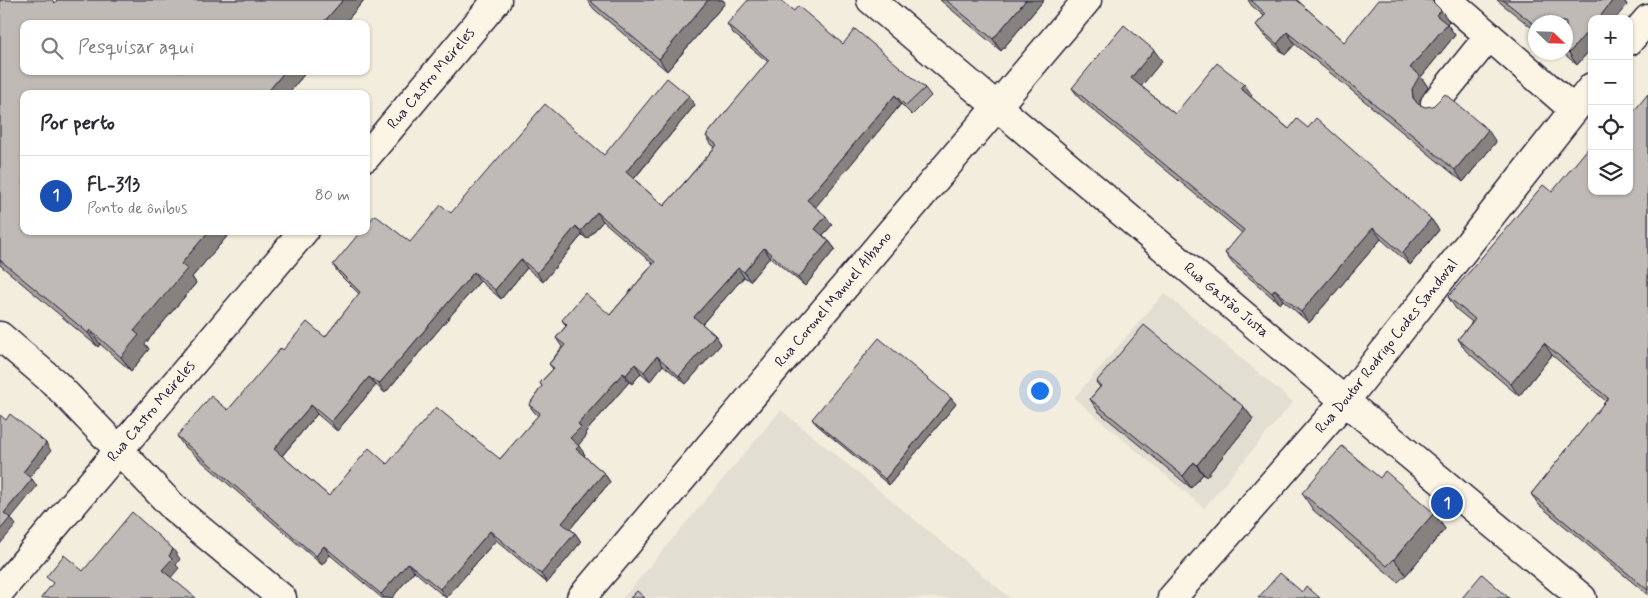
<!DOCTYPE html>
<html lang="pt">
<head>
<meta charset="utf-8">
<style>
	body { margin:0; font-family:Mynerve,sans-serif; background:#f2f2f3; color:#2b2b33 }
	.controls { position:absolute; right:15px; top:15px; display:grid; overflow:hidden; border-radius:10px; box-shadow:0 1px 4px #0004 }
	.controls button { width:45px; height:45px; display:grid; place-items:center; padding:0; border:0; border-bottom:1px solid #e1e1e2; background:#fff; color:#2b2b33; font:25px sans-serif }
	.compass { position:absolute; left:1528px; top:15px; width:45px; height:45px; border-radius:50%; background:#fff; box-shadow:0 1px 4px #0004; rotate:113deg }
	.you { position:absolute; left:1039px; top:390px; width:18px; height:18px; margin:-12px; border:4px solid #fff; border-radius:50%; background:#1a73e8; box-shadow:0 0 0 8px #1a73e833 }
	.badge { display:grid; place-items:center; width:32px; height:32px; border-radius:50%; background:#c8321e; color:#fff; font-size:16px; font-weight:700 }
	.pin { position:absolute; translate:-50% -50%; border:2px solid #fff; box-shadow:0 1px 5px #0006 }
	.list { margin:0; padding:0; list-style:none }
	h2 { display:flex; justify-content:space-between; align-items:center; height:65px; margin:0; padding:0 20px; font-size:21px }
	h2 small { font-size:16px; font-weight:400; color:#7c7c81 }
	.list li { display:grid; grid-template-columns:32px 1fr auto; gap:15px; align-items:center; box-sizing:border-box; height:80px; padding:0 20px; border-top:1px solid #e1e1e2 }
	.list b { display:block; font-size:19px; white-space:nowrap }
	.list p { margin:0; font-size:16px; white-space:nowrap; color:#7c7c81 }
	.list em { font-size:16px; font-style:normal; color:#7c7c81 }
	.icon { flex:none; width:28px; height:28px; fill:none; stroke:currentColor; stroke-width:2; stroke-linecap:round; stroke-linejoin:round }
	.map { position:relative; flex:none; width:1648px; height:598px; overflow:hidden }
	.search { position:absolute; background:#fff; box-shadow:0 1px 4px #0004; left:20px; top:20px; width:350px; height:55px; display:flex; align-items:center; gap:12px; box-sizing:border-box; padding:0 18px; border-radius:10px; color:#7c7c81; font-size:19px }
	.panel { position:absolute; background:#fff; box-shadow:0 1px 4px #0004; left:20px; top:90px; width:350px; height:145px; border-radius:10px }
	.map>svg:first-child { display:block }
	.built { fill:#e3ded2 }
	.lines { fill:none; stroke-linecap:round; stroke-linejoin:round }
	.street-casing { stroke:#22223b; stroke-width:31 }
	.street { stroke:#fcf5e5; stroke-width:28 }
	.wall { fill:#a4a09d; stroke:#22223b; fill-rule:evenodd }
	.shaded-wall { fill:#86827f; stroke:#22223b }
	.building { fill:#bfbab6; stroke:#22223b; fill-rule:evenodd }
	.labels { text-anchor:middle; dominant-baseline:central; stroke-width:4; stroke-linejoin:round; paint-order:stroke }
	.street-label { font-size:15px; fill:#22223b; stroke:#fcf5e5 }
</style>
</head>
<body>
<div class="map">
<svg width="1648" height="598" viewBox="0 0 1648 598">
	<rect width="100%" height="100%" fill="#f3edde"/>
	<filter id="ink" filterUnits="userSpaceOnUse"><feTurbulence type="fractalNoise" baseFrequency=".02" numOctaves="2"/><feDisplacementMap in="SourceGraphic" scale="10" xChannelSelector="R" yChannelSelector="G"/><feConvolveMatrix kernelMatrix="1 2 1 2 8 2 1 2 1" color-interpolation-filters="sRGB"/></filter>
	<g filter="url(#ink)">
		<path class="built" d="M1164 293 1293 402 1204 508 1074 398Z
			M781 410 1010 598H623Z"/>
		<g class="lines">
			<g class="street-casing">
				<g id="street">
					<path id="s1" d="M871 0 1345 401 1582 598"/>
					<path d="M1448 0 1574 110"/>
					<path d="M1629 41 1648 19"/>
					<path d="M1435 103 1489 36"/>
					<path id="s2" d="M366 157 497 0"/>
					<path d="M0 336 56 384 174 508 282 598"/>
					<path id="s3" d="M0 591 304 231"/>
					<path id="s4" d="M581 598 1087 0"/>
					<path id="s5" d="M1172 598 1345 401 1592 87"/>
				</g>
			</g>
			<use href="#street" class="street"/>
		</g>
		<path class="wall" d="M0 0 55 3 57 0H364L344 24H24V71H307L288 94H24L230 233 192 277 196 283 145 344 149 349 131 371 100 344 98 347 0 265Z
			M587 0H723L725 3 667 71 594 9Z
			M940 0H1044L1001 51Z
			M1248 0H1297L1344 42 1433 2 1449 21 1447 24 1455 35 1421 77 1428 87 1420 100V105L1496 142 1463 182 1295 44 1285 55 1265 36 1256 25 1264 16 1252 6Z
			M1497 0H1624L1627 5 1592 19V47L1577 65 1562 52H1566V22H1536V31Z
			M794 11 843 44 925 88 931 96 912 115 901 104 815 207 832 225 823 235 829 241 835 249 805 286 770 257 750 281 744 277 702 324 715 335 721 344 686 384 663 365 650 381 641 373 632 384 629 382 585 433 587 435 578 445 585 455 584 456 604 473 610 482 570 529 575 533 581 542 547 583 496 540 446 598 414 571 392 598H382L330 555 322 565 183 445 177 436 228 410 283 350 325 337 359 294 339 274 333 265 410 242 451 213 604 155 695 105 634 179 664 206 715 147 712 145 706 136 768 62 733 33 727 24ZM603 221 653 264 610 315 562 320 566 326 556 338 562 347 549 364 553 369 540 383 542 386 529 405 535 413 538 416 500 459 387 464 329 496 282 456 317 414 337 431 376 385 385 393 480 281 501 299 527 268 543 282 582 235 587 239Z
			M1162 61 1141 86 1175 114 1252 95 1251 97 1289 129 1308 128 1431 219 1439 230 1410 265 1381 239 1309 323 1283 300 1280 304 1233 264 1225 253 1242 233 1080 99 1072 88Z
			M1648 94V595L1539 505 1531 494 1606 401 1552 355 1519 396 1466 351 1458 339 1472 322 1456 309 1448 297 1552 192 1592 191Z
			M1096 382 1244 407 1253 419 1206 477 1203 474 1191 488 1098 411 1090 399 1100 387Z
			M956 404 889 485 817 425 812 419Z
			M1302 493 1434 513 1445 529 1406 575 1398 582 1313 510Z"/>
		<path class="shaded-wall" d="M343 0H364L344 24H322Z
			M708 0H723L725 3 667 71 659 59Z
			M1026 0H1044L1001 51 993 39Z
			M1613 0H1624L1627 5 1615 19H1598Z
			M1441 10 1449 21 1444 26 1436 15Z
			M1447 24 1455 35 1421 77 1428 87 1420 100 1421 109 1413 98 1410 68Z
			M1592 26V47L1577 65 1569 53Z
			M1287 32 1295 44 1285 55 1277 44Z
			M1154 50 1162 61 1139 89 1131 78Z
			M285 71H307L288 94H266Z
			M1244 84 1252 95 1248 99 1240 88Z
			M895 95 901 104 814 209 807 200Z
			M689 96 695 105 632 181 626 172Z
			M1488 130 1496 142 1463 182 1455 170Z
			M597 212 603 221 587 239 581 231Z
			M826 216 832 225 821 237 815 229Z
			M1431 219 1439 230 1410 265 1402 253Z
			M576 226 582 235 543 282 537 273Z
			M1373 228 1381 239 1309 323 1301 312Z
			M209 231H229L230 233 192 277 196 283 145 344 149 349 131 371 121 357 134 331 181 264Z
			M829 241 835 249 805 286 798 278Z
			M764 248 770 257 750 281 744 272Z
			M521 259 527 268 501 299 495 290Z
			M738 268 744 277 700 326 694 317Z
			M474 272 480 281 385 393 379 384Z
			M1275 289 1283 300 1280 304 1272 293Z
			M90 330 100 344 98 347 88 333Z
			M715 335 721 344 686 384 679 376Z
			M1544 343 1552 355 1519 396 1511 384Z
			M657 356 663 365 650 381 644 372Z
			M635 364 641 373 632 384 626 375Z
			M623 373 629 382 585 433 587 435 577 447 570 438 578 424Z
			M369 377 376 385 337 431 331 422Z
			M951 398 956 404 889 485 885 479Z
			M311 405 317 414 280 458 274 449Z
			M1244 407 1253 419 1206 477 1197 465Z
			M46 443 51 451 28 479 23 472Z
			M579 446 585 455 582 458 576 449Z
			M1194 462 1203 474 1191 488 1183 476Z
			M604 473 610 482 568 531 562 523Z
			M32 479 37 486 11 518 16 525 0 544V530L4 513Z
			M1434 513 1445 529 1406 575 1394 559Z
			M490 531 496 540 446 598 440 589Z
			M575 533 581 542 547 583 541 574Z
			M324 546 330 555 322 565 316 556Z
			M173 549 180 559 176 565 179 568 169 580 162 570 169 556Z
			M408 563 414 571 392 598H384L381 594Z"/>
		<path class="building" d="M0 0H52L55 3 57 0H343L322 24H24V71H285L266 94H24V231H209L181 264 187 269 134 331 139 335 121 357 90 330 88 333 0 260Z
			M589 0H708L659 59Z
			M748 0H780L794 11 798 6 843 44 855 29 925 88 906 106 895 95 807 200 826 216 815 229 829 241 798 278 764 248 744 272 738 268 694 317 715 335 679 376 657 356 644 372 635 364 626 375 623 373 578 424 581 427 570 438 579 446 576 449 604 473 562 523 575 533 541 574 490 531 440 589 408 563 381 594 324 546 316 556 177 436 211 396 228 410 281 348 283 350 307 322 325 337 360 292 333 265 361 231H366V225L375 215 410 242 441 205 451 213 545 104 604 155 667 78 689 96 626 172 664 206 717 145 706 136 769 60 727 24ZM597 212 655 262 610 315 585 293 562 320 567 325 556 338 565 345 549 364 554 368 540 383 542 386 529 405 540 413 500 459 436 407 387 464 369 448 329 496 274 449 311 405 331 422 369 377 379 384 474 272 495 290 521 259 537 273 576 226 581 231Z
			M946 0H1026L993 39Z
			M1251 0H1297L1344 42 1378 0H1431L1441 10 1436 15 1447 24 1410 68 1420 75 1412 89 1413 98 1418 104 1425 107 1433 106 1445 94 1488 130 1455 170 1287 32 1277 44 1256 25 1266 14Z
			M1503 0H1613L1598 19H1592V26L1569 53 1566 50V22H1536V26Z
			M1124 25 1154 50 1131 78 1175 114 1217 63 1244 84 1240 88 1289 129 1297 119 1308 128 1316 118 1431 219 1402 253 1373 228 1301 312 1275 289 1272 293 1225 253 1244 230 1072 88Z
			M1648 94V590L1531 494 1608 398 1544 343 1511 384 1458 339 1475 319 1448 297 1543 185 1552 192 1590 146 1592 147V191H1629V117Z
			M1144 325 1244 407 1197 465 1194 462 1183 476 1090 399 1101 386 1096 382Z
			M879 338 951 398 885 479 812 419Z
			M10 414 46 443 23 472 32 479 4 513 10 518 0 530V415L6 420Z
			M1342 446 1380 478 1385 471 1434 513 1394 559 1387 566 1302 493Z
			M132 512 173 549 169 556 172 559 162 570 196 598H41L53 583 46 577 64 555 83 571Z
			M1280 573 1302 592 1306 586 1320 598H1258Z
			M1482 574 1509 598H1462Z
			M637 591 645 598H630Z"/>
	</g>
	<g class="labels">
		<g class="street-label">
			<text stroke="none"><textPath href="#s2" startOffset="102">Rua Castro Meireles</textPath></text>
			<text stroke="none"><textPath href="#s4" startOffset="391">Rua Coronel Manuel Albano</textPath></text>
			<text stroke="none"><textPath href="#s1" startOffset="465">Rua Gastão Justa</textPath></text>
			<text stroke="none"><textPath href="#s5" startOffset="331">Rua Doutor Rodrigo Codes Sandoval</textPath></text>
			<text stroke="none"><textPath href="#s3" startOffset="235">Rua Castro Meireles</textPath></text>
		</g>
	</g>
</svg>
<div class="controls">
<button>+</button>
<button>−</button>
<button><svg class="icon" aria-label="locate" viewBox="0 0 24 24"><circle cx="12" cy="12" r="6"/><path d="M12 2v4M12 18v4M2 12h4M18 12h4"/></svg></button>
<button><svg class="icon" aria-label="layers" viewBox="0 0 24 24"><path d="M12 4l9 5-9 5-9-5zM3 14l9 5 9-5"/></svg></button>
</div>
<svg class="compass" viewBox="-18 -18 36 36"><path d="M0-13l5 13h-10z" fill="#e53935"/><path d="M0 13l5-13h-10z" fill="#7c7c81"/></svg>
<div class="you"></div>
<div class="pin badge" style="left:1447px;top:503px;background:#1a4fb4">1</div>
<div class="search"><svg class="icon" aria-label="search" viewBox="0 0 24 24"><circle cx="10" cy="10" r="6"/><path d="M15 15l6 6"/></svg>Pesquisar aqui</div>
<section class="panel">
<h2>Por perto<small></small></h2>
<ul class="list">
<li><span class="badge" style="background:#1a4fb4">1</span><div><b>FL-313</b><p>Ponto de ônibus</p></div><em>80 m</em></li>
</ul>
</section>
</div>
</body>
</html>
